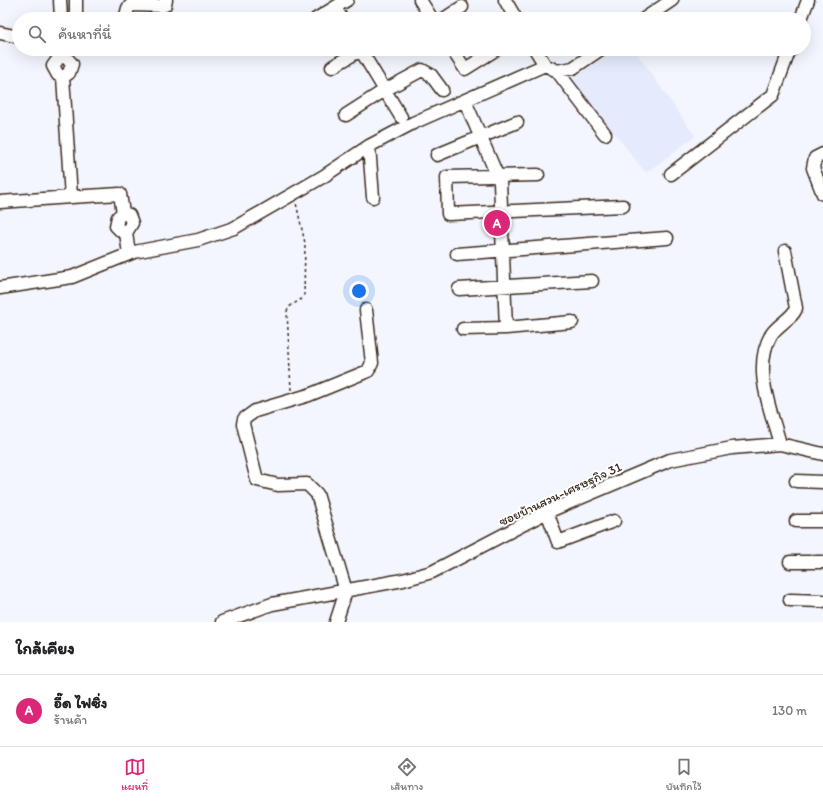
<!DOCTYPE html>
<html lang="th">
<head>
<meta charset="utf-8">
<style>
	body { margin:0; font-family:Itim,"Playpen Sans Thai",sans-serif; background:#f2f2f2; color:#202124 }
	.you { position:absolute; left:359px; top:291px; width:14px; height:14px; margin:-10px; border:3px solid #fff; border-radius:50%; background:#1a73e8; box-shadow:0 0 0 6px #1a73e833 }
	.badge { display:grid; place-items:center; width:26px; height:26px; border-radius:50%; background:#db2777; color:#fff; font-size:13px; font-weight:700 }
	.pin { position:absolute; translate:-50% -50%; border:2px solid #fff; box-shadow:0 1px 4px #0006 }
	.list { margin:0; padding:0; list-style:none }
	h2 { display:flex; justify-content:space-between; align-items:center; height:52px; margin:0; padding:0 16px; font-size:17px }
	h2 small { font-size:13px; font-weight:400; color:#757577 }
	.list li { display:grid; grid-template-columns:26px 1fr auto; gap:12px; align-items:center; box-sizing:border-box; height:72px; padding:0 16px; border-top:1px solid #e0e0e0 }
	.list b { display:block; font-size:15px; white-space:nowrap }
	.list p { margin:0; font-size:13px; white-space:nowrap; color:#757577 }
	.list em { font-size:13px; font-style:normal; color:#757577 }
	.icon { flex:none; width:22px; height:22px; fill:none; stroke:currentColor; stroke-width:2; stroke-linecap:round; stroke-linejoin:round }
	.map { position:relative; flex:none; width:823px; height:622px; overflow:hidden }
	.search { position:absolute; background:#fff; box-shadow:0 4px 16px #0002; left:12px; right:12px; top:12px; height:44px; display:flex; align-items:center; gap:10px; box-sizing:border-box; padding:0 14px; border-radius:22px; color:#757577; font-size:15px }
	.sheet { height:124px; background:#fff }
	nav { display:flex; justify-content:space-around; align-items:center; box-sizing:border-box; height:56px; border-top:1px solid #e0e0e0; background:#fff; font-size:11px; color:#757577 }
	nav a { display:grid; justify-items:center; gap:2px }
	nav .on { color:#db2777 }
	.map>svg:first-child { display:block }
	.built { fill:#e5ebfc }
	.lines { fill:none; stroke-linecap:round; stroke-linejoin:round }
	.minor-casing { stroke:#3b2a1e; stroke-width:15 }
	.path { stroke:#3b2a1e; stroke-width:1.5; stroke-dasharray:3 3; stroke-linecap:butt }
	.minor { stroke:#fff; stroke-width:12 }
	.labels { text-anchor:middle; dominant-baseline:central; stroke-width:4; stroke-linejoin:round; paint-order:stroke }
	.street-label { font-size:13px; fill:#3b2a1e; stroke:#fff }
</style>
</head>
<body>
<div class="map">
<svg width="823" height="622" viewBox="0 0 823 622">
	<rect width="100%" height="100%" fill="#f3f6fe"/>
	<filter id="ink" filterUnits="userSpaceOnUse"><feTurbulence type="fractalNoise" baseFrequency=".025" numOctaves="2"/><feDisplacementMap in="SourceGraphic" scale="8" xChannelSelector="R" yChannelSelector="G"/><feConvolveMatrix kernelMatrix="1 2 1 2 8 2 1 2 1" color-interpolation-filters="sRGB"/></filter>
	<g filter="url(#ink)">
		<path class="built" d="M616 49H634L695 136 646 173 567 74 582 72Z"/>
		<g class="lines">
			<g class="minor-casing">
				<path id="minor" d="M60 0 61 19
					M76 0V19
					M420 0 432 19
					M505 0 516 19
					M335 8 342 19
					M125 19 128 8 131 5 163 6 165 5 166 0
					M316 19 347 0
					M444 19 462 7
					M644 19 672 0
					M801 19 808 0
					M0 33 19 37
					M63 49 64 55 72 64 69 73 63 77 71 197 120 194 123 213 129 215 132 223 126 233 129 254
					M360 49 401 117
					M452 49 465 69 497 49
					M535 49 545 65
					M332 67 362 49
					M557 71 605 134
					M63 77 58 75 53 66 58 59 64 55
					M346 115 385 90 422 70 431 75 442 90
					M369 146 373 197
					M823 154 815 158 813 168 823 194
					M437 155 517 122
					M671 174 773 95 790 49
					M538 175 447 177 448 214 623 206
					M0 202 71 197
					M123 213 118 217 116 226 121 231 126 233
					M457 254 667 238
					M0 288 72 277 134 252 198 240 234 228 324 176 369 146 413 123 545 65 557 71 573 68 601 49
					M459 289 592 281
					M506 328 572 322
					M463 329 506 328 500 182 465 101
					M780 444C771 410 752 368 771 335 777 325 794 317 796 308L785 251
					M796 481 823 482
					M547 512 558 542 614 521
					M796 521H823
					M790 562H823
					M346 591 317 494 307 484 278 485 257 480 243 424 244 419 255 411 309 395 368 371 372 363 366 310
					M790 600 823 601
					M222 622 272 604 403 580 432 572 547 512 670 460 732 448 780 444 823 454
					M336 622 346 591"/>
			</g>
			<path class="path" d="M291 390 287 311C290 303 299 303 304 296L305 243 296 203"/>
			<use href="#minor" class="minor"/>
		</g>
	</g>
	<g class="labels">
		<g class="street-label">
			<text transform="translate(560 494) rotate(-25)">ซอยบ้านสวน-เศรษฐกิจ 31</text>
		</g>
	</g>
</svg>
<div class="you"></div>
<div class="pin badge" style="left:497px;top:223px">A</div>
<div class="search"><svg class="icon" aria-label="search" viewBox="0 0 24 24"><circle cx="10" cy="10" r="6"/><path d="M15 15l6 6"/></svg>ค้นหาที่นี่</div>
</div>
<section class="sheet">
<h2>ใกล้เคียง<small></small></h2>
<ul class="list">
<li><span class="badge">A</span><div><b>อี๊ด ไฟซิ่ง</b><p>ร้านค้า</p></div><em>130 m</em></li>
</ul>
</section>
<nav>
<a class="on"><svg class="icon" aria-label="map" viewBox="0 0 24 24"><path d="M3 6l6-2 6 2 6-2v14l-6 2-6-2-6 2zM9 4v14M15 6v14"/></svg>แผนที่</a>
<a><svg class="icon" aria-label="directions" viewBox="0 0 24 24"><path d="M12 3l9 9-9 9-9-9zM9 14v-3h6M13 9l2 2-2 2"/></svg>เส้นทาง</a>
<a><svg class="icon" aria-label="saved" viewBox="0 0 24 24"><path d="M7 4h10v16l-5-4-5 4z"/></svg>บันทึกไว้</a>
</nav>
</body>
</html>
